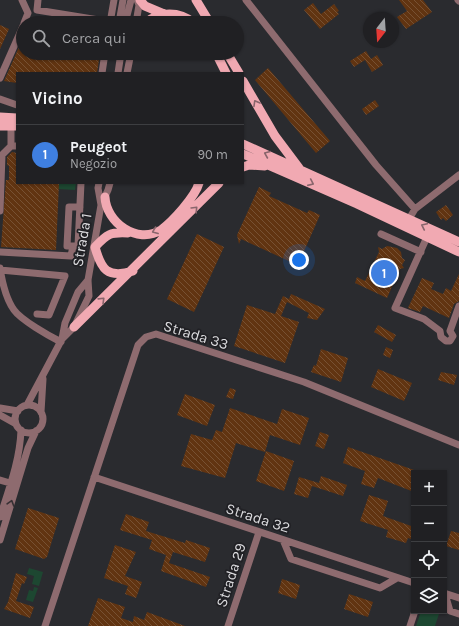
<!DOCTYPE html>
<html lang="it">
<head>
<meta charset="utf-8">
<style>
	body { margin:0; font-family:Karla,sans-serif; background:#28282b; color:#f1f3f6 }
	.controls { position:absolute; right:12px; bottom:12px; display:grid; overflow:hidden; border-radius:0px; box-shadow:0 1px 3px #0004 }
	.controls button { width:36px; height:36px; display:grid; place-items:center; padding:0; border:0; border-bottom:1px solid #3d3e41; background:#202023; color:#f1f3f6; font:20px sans-serif }
	.compass { position:absolute; left:363px; top:12px; width:36px; height:36px; border-radius:50%; background:#202023; box-shadow:0 1px 3px #0004; rotate:197deg }
	.you { position:absolute; left:299px; top:260px; width:14px; height:14px; margin:-10px; border:3px solid #fff; border-radius:50%; background:#1a73e8; box-shadow:0 0 0 6px #1a73e833 }
	.badge { display:grid; place-items:center; width:26px; height:26px; border-radius:50%; background:#bca0f2; color:#fff; font-size:13px; font-weight:700 }
	.pin { position:absolute; translate:-50% -50%; border:2px solid #fff; box-shadow:0 1px 4px #0006 }
	.list { margin:0; padding:0; list-style:none }
	h2 { display:flex; justify-content:space-between; align-items:center; height:52px; margin:0; padding:0 16px; font-size:17px }
	h2 small { font-size:13px; font-weight:400; color:#a2a3a6 }
	.list li { display:grid; grid-template-columns:26px 1fr auto; gap:12px; align-items:center; box-sizing:border-box; height:60px; padding:0 16px; border-top:1px solid #3d3e41 }
	.list b { display:block; font-size:15px; white-space:nowrap }
	.list p { margin:0; font-size:13px; white-space:nowrap; color:#a2a3a6 }
	.list em { font-size:13px; font-style:normal; color:#a2a3a6 }
	.icon { flex:none; width:22px; height:22px; fill:none; stroke:currentColor; stroke-width:2; stroke-linecap:round; stroke-linejoin:round }
	.map { position:relative; flex:none; width:459px; height:626px; overflow:hidden }
	.search { position:absolute; background:#202023; box-shadow:0 1px 3px #0004; left:16px; top:16px; width:228px; height:44px; display:flex; align-items:center; gap:10px; box-sizing:border-box; padding:0 14px; border-radius:22px; color:#a2a3a6; font-size:15px }
	.panel { position:absolute; background:#202023; box-shadow:0 1px 3px #0004; left:16px; top:72px; width:228px; height:112px; border-radius:0px }
	.map>svg:first-child { display:block }
	.green { fill:#1d4731 }
	.building { fill:url(#building-back-hatch) }
	.lines { fill:none; stroke-linecap:round; stroke-linejoin:round }
	.minor { stroke:#8e6b6f; stroke-width:7 }
	.major { stroke:#f1a9b2; stroke-width:9 }
	.oneway { stroke:#89656c }
	.oneway2 { stroke:#373034 }
	.labels { text-anchor:middle; dominant-baseline:central; stroke-width:3.5; stroke-linejoin:round; paint-order:stroke }
	.street-label { font-size:15px; fill:#dbdbde; stroke:#212125 }
</style>
</head>
<body>
<div class="map">
<svg width="459" height="626" viewBox="0 0 459 626">
	<defs>
		<pattern id="building-back-hatch" width="6" height="6" patternUnits="userSpaceOnUse"><rect width="6" height="6" fill="#613411"/><path d="M-1 5l2 2M0 0l6 6M5-1l2 2" fill="none" stroke="#775133"/></pattern>
	</defs>
	<rect width="100%" height="100%" fill="#2a2b2f"/>
	<path class="green" d="M59 183H76L75 190 58 189Z
		M29 568 43 572 39 586 32 584 34 576 27 574Z
		M34 587 38 588 33 602 26 600 29 590 33 591Z
		M421 611H440L435 626H416Z"/>
	<path class="building" d="M399 0H423L432 12 406 29 397 17 407 11Z
		M313 3 321 14 334 4 339 11 337 12 339 14 320 29 304 10Z
		M32 17 49 20 48 23H29Z
		M0 25 9 29 0 49Z
		M23 38V53H100L97 73H17V83L4 81Z
		M366 51 371 59 377 55 383 65 372 72 365 60 354 67 350 61Z
		M268 68 330 141 316 153 255 80Z
		M375 100 379 106 366 115 362 109Z
		M12 152 17 153V183H59L56 250 1 247 6 180H9V166L7 165V157Z
		M259 187 271 193 269 196 307 213 309 210 320 215 297 267 290 264 291 262 241 239 239 244 237 235Z
		M446 205 453 215 446 221 443 218 441 220 436 212Z
		M197 234 224 247 194 312 167 299Z
		M387 246 397 248 401 252 402 258 405 260 402 265 404 268 400 269 387 298 355 283 357 277 365 281 379 252 378 247 382 249Z
		M459 274V301L454 304 449 318 423 306 420 312 408 308 422 278 434 283 431 289 443 294 446 288 451 291Z
		M291 294 325 309 317 320 307 318 309 313 287 302 281 316 299 322 285 363 234 346 247 305 275 314 283 296 289 299Z
		M378 325 396 335 392 342 374 332Z
		M386 347 393 350 390 358 383 355Z
		M321 349 348 358 341 382 311 372 314 365 316 366Z
		M378 369 412 383 404 401 371 387Z
		M441 372 457 375 454 385 438 380Z
		M230 388 236 390 233 399 226 397Z
		M185 394 215 405 207 426 177 415Z
		M230 408 277 424 282 409 309 418 300 445 270 435 265 452 236 443 225 478 181 466 191 434 212 440 216 430 222 432Z
		M320 432 329 435 324 449 315 446Z
		M348 447 414 470V492L378 478 374 488 361 484 365 471 343 463Z
		M266 451 294 461 284 491 256 481Z
		M321 476 347 485 343 496 312 486 308 498 294 494 299 477 319 483Z
		M369 495 388 501 383 516 414 527V540L408 538 406 543 386 537 388 530 360 521Z
		M28 508 59 518 47 557 44 559 15 549Z
		M126 514 149 522 146 531 185 543 186 540 210 548 205 562 173 552 169 563 210 577 206 587 161 571 166 555 149 549 152 540 120 530Z
		M451 531 459 533V550L446 546Z
		M115 545 136 552 125 576 142 582 136 598 125 594 128 586 104 578Z
		M16 573 27 577 24 584 22 583 16 601 34 607 30 618 4 609 8 602Z
		M282 579 300 585 296 599 278 593Z
		M349 594 373 602 368 617 344 609Z
		M98 598 125 607 121 618 133 622 134 616 144 620 147 612 185 626H88Z"/>
	<g class="lines">
		<path class="minor" d="M22 0 28 13 24 23
			M38 0 37 10 111 22
			M123 0 120 17 123 23
			M246 0 376 165 415 209
			M458 0 459 1
			M110 23 114 0
			M125 23 131 0
			M136 23 139 5 137 0
			M102 73 105 53
			M118 73 121 53
			M127 73 131 53
			M0 78 23 26
			M0 99 17 105
			M11 126V146H17
			M99 183 98 188 101 205
			M80 207H69L67 246H78L81 183
			M0 211 2 155 11 146
			M409 219 415 209 459 175
			M381 234 421 252
			M427 237 395 308 424 319 440 331 441 337 446 341H450L453 336 450 331 459 306
			M0 252 71 256 73 246
			M0 268C2 281 6 299 14 310 21 320 49 336 61 342
			M0 270 65 276 49 315 37 314
			M62 339 74 327 89 296 88 280 101 205 108 190 110 183
			M27 405 62 339 65 323 78 292 88 280
			M15 419a14 14 0 1 1 28 0a14 14 0 1 1-28 0Z
			M0 408 18 411
			M41 412 43 379
			M0 415 16 424
			M94 477 414 583
			M0 480 10 483
			M0 517C9 489 20 460 21 430
			M0 540 28 448 36 431
			M283 540 291 559 380 588 397 578
			M444 593 459 598
			M445 594 450 611 459 614
			M45 626 138 345 146 337 156 334 304 382 459 445
			M228 626 259 532
			M410 626 415 611"/>
		<path class="major" d="M140 0 145 6 164 14
			M196 0 210 23
			M145 23C160 11 179 11 194 23
			M216 53 226 73
			M227 53 239 73
			M243 81 275 136 299 168
			M0 117 17 118
			M0 126H17
			M243 144 459 242
			M243 154 357 204 459 252
			M243 167 249 165 265 166
			M105 197C106 222 137 245 161 230 173 221 195 197 199 183
			M128 233C110 232 107 234 95 247 101 269 107 279 133 271
			M74 327 219 183"/>
	</g>
	<defs><path id="oneway-chevron" d="M-2-3.5L2.5 0L-2 3.5" fill="none" stroke-width="1.6" stroke-linecap="round" stroke-linejoin="round"/></defs>
	<g class="oneway">
		<use href="#oneway-chevron" transform="translate(256 103) rotate(-120)"/>
		<use href="#oneway-chevron" transform="translate(267 154) rotate(-157)"/>
		<use href="#oneway-chevron" transform="translate(311 183) rotate(24)"/>
		<use href="#oneway-chevron" transform="translate(195 209) rotate(-46)"/>
		<use href="#oneway-chevron" transform="translate(424 226) rotate(-155)"/>
		<use href="#oneway-chevron" transform="translate(155 231) rotate(159)"/>
		<use href="#oneway-chevron" transform="translate(102 300) rotate(-44)"/>
	</g>
	<use class="oneway2" href="#oneway-chevron" transform="translate(11 503) rotate(-73)"/>
	<g class="labels">
		<g class="street-label">
			<text transform="translate(82 240) rotate(-80)">Strada 1</text>
			<text transform="translate(196 335) rotate(17)">Strada 33</text>
			<text transform="translate(258 518) rotate(18)">Strada 32</text>
			<text transform="translate(231 575) rotate(-72)">Strada 29</text>
		</g>
	</g>
</svg>
<div class="controls">
<button>+</button>
<button>−</button>
<button><svg class="icon" aria-label="locate" viewBox="0 0 24 24"><circle cx="12" cy="12" r="6"/><path d="M12 2v4M12 18v4M2 12h4M18 12h4"/></svg></button>
<button><svg class="icon" aria-label="layers" viewBox="0 0 24 24"><path d="M12 4l9 5-9 5-9-5zM3 14l9 5 9-5"/></svg></button>
</div>
<svg class="compass" viewBox="-18 -18 36 36"><path d="M0-13l5 13h-10z" fill="#e53935"/><path d="M0 13l5-13h-10z" fill="#a2a3a6"/></svg>
<div class="you"></div>
<div class="pin badge" style="left:384px;top:273px;background:#3f7fe0">1</div>
<div class="search"><svg class="icon" aria-label="search" viewBox="0 0 24 24"><circle cx="10" cy="10" r="6"/><path d="M15 15l6 6"/></svg>Cerca qui</div>
<section class="panel">
<h2>Vicino<small></small></h2>
<ul class="list">
<li><span class="badge" style="background:#3f7fe0">1</span><div><b>Peugeot</b><p>Negozio</p></div><em>90 m</em></li>
</ul>
</section>
</div>
</body>
</html>
